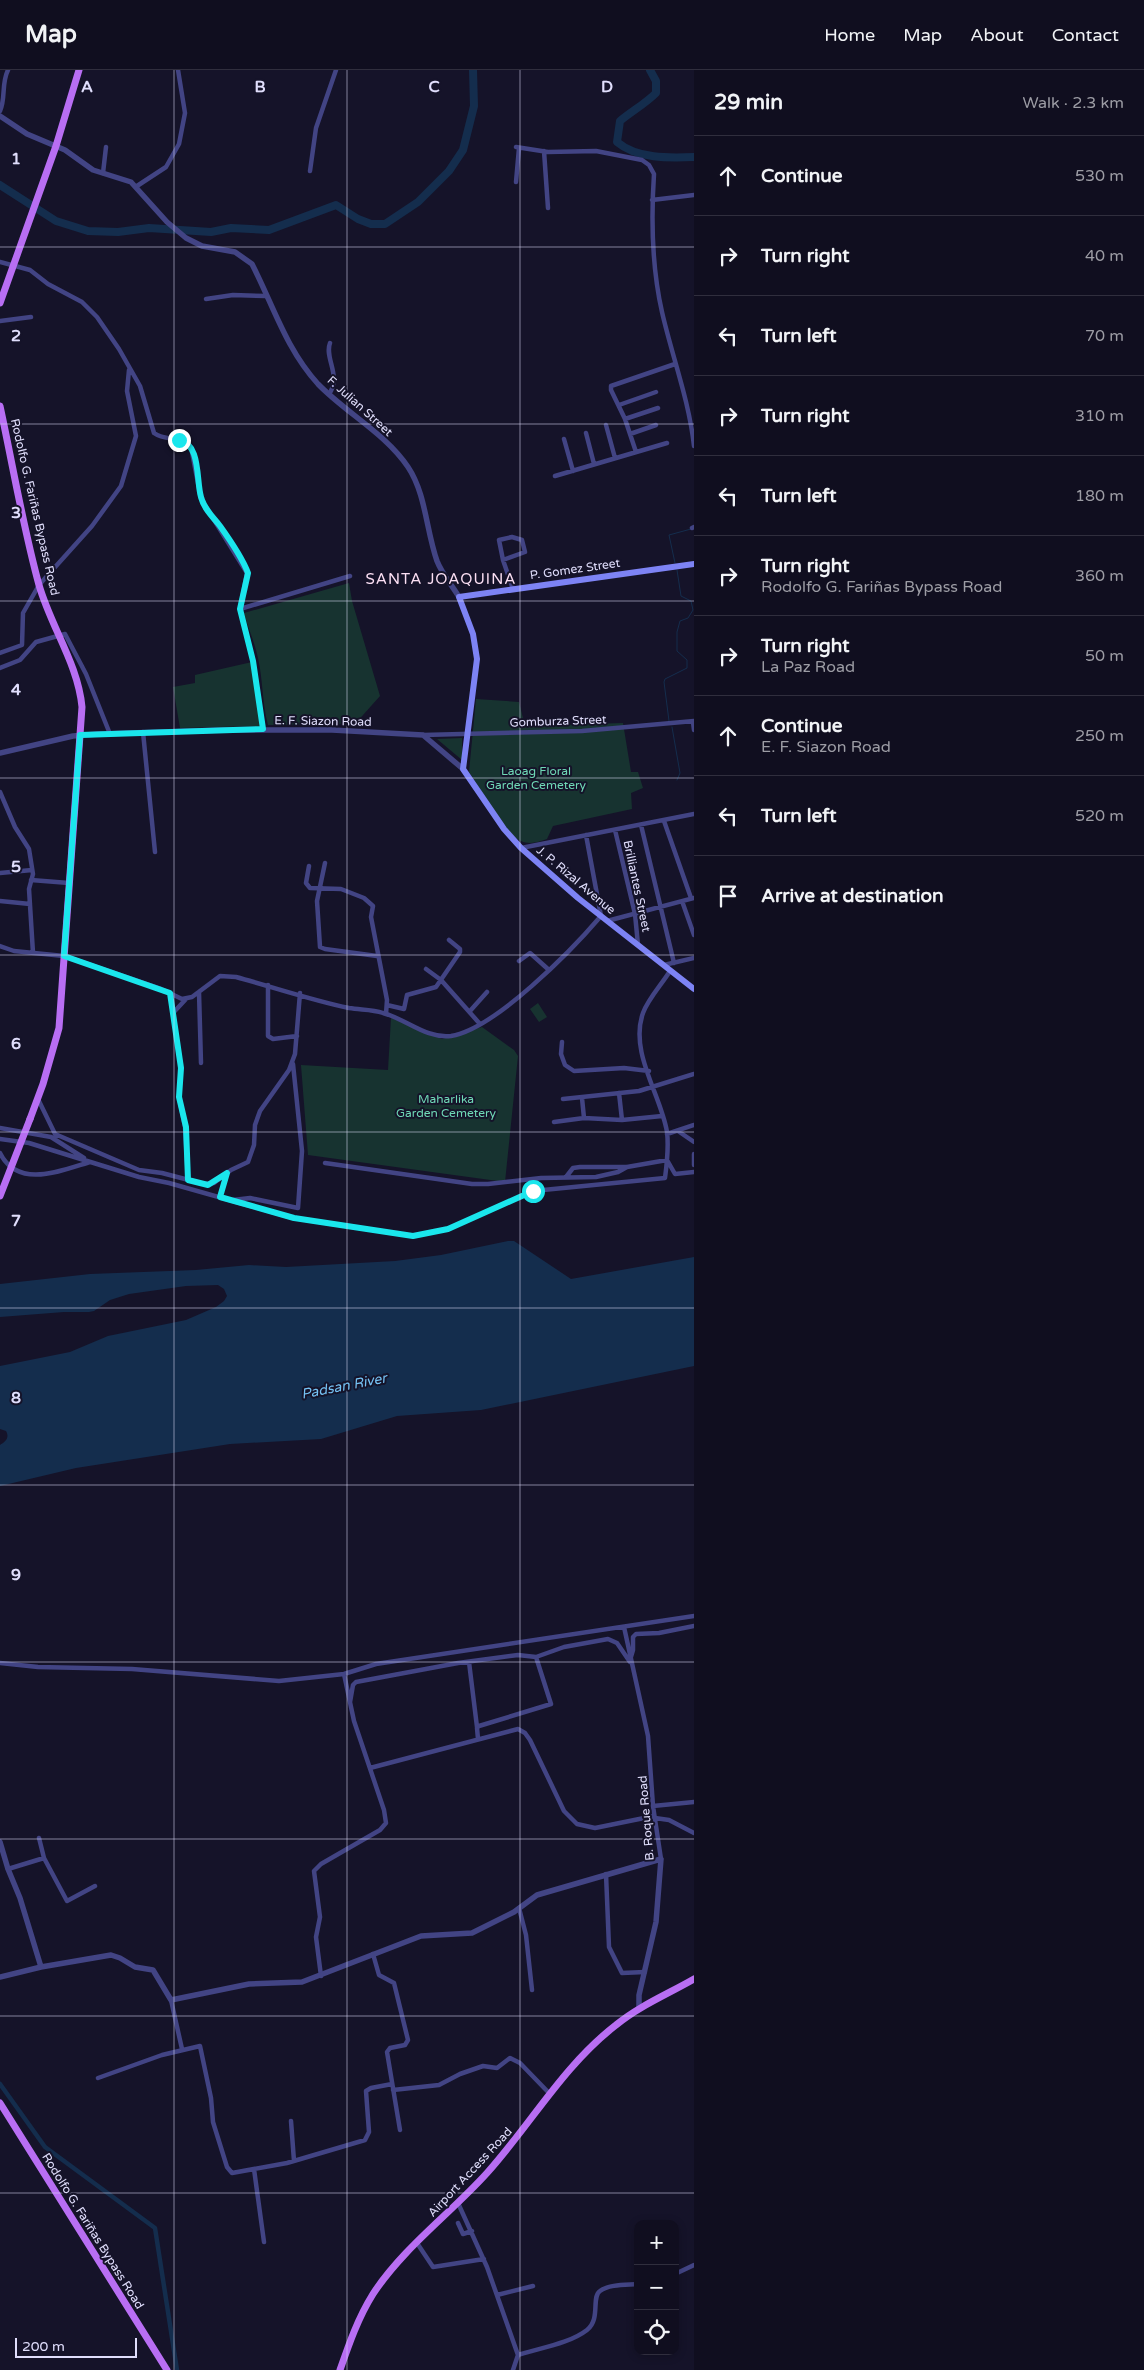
<!DOCTYPE html>
<html lang="en">
<head>
<meta charset="utf-8">
<style>
	body { margin:0; font-family:"Varela Round",sans-serif; background:#1e1c2c; color:#f1f3f6 }
	.controls { position:absolute; right:15px; bottom:15px; display:grid; overflow:hidden; border-radius:10px; box-shadow:0 2px 8px #0003 }
	.controls button { width:45px; height:45px; display:grid; place-items:center; padding:0; border:0; border-bottom:1px solid #302e3d; background:#100e1f; color:#f1f3f6; font:25px sans-serif }
	.scale { position:absolute; left:15px; bottom:12px; width:122px; box-sizing:border-box; padding-left:5px; border:2px solid #e0defc; border-top:0; font-size:14px; line-height:18px; white-space:nowrap; color:#e0defc; -webkit-text-stroke:4px #151329; paint-order:stroke }
	.stop { position:absolute; width:15px; height:15px; margin:-11px; border:4px solid #1ae6ec; border-radius:50%; background:#fff }
	.stop.end { background:#1ae6ec; border-color:#fff; box-shadow:0 1px 5px #0008 }
	.list { margin:0; padding:0; list-style:none }
	h2 { display:flex; justify-content:space-between; align-items:center; height:65px; margin:0; padding:0 20px; font-size:21px }
	h2 small { font-size:16px; font-weight:400; color:#9c9ca4 }
	.list li { display:grid; grid-template-columns:32px 1fr auto; gap:15px; align-items:center; box-sizing:border-box; height:80px; padding:0 20px; border-top:1px solid #302e3d }
	.list b { display:block; font-size:19px; white-space:nowrap }
	.list p { margin:0; font-size:16px; white-space:nowrap; color:#9c9ca4 }
	.list em { font-size:16px; font-style:normal; color:#9c9ca4 }
	.icon { flex:none; width:28px; height:28px; fill:none; stroke:currentColor; stroke-width:2; stroke-linecap:round; stroke-linejoin:round }
	.map { position:relative; flex:none; width:694px; height:2300px; overflow:hidden }
	header { display:flex; align-items:center; gap:30px; box-sizing:border-box; height:70px; padding:0 25px; background:#100e1f; border-bottom:1px solid #302e3d }
	header strong { font-size:24px }
	nav { display:flex; gap:28px; margin-inline-start:auto; font-size:18px }
	main { display:flex }
	aside { flex:1; background:#100e1f }
	.map>svg:first-child { display:block }
	.green { fill:#173330 }
	.water { fill:#142d4d }
	.lines { fill:none; stroke-linecap:round; stroke-linejoin:round }
	.stream { stroke:#142d4d; stroke-width:1 }
	.canal { stroke:#142d4d; stroke-width:4.5 }
	.river { stroke:#142d4d; stroke-width:8 }
	.minor { stroke:#424484; stroke-width:4.5 }
	.tertiary { stroke:#424484; stroke-width:5.5 }
	.secondary { stroke:#7d83f4; stroke-width:6 }
	.primary { stroke:#b86ef3; stroke-width:7 }
	.primary-bridge { stroke:#b86ef3; stroke-width:7 }
	.route { stroke:#1ae6ec; stroke-width:6 }
	.grid { fill:none; stroke:#e0defc; stroke-width:1; stroke-opacity:0.55 }
	.labels { text-anchor:middle; dominant-baseline:central; stroke-width:4; stroke-linejoin:round; paint-order:stroke }
	.street-label { font-size:12px; fill:#e0defc; stroke:#151329 }
	.park-label { font-size:12px; fill:#6fd8b6; stroke:#151329 }
	.water-label { font-size:14px; font-style:italic; fill:#75c2f4; stroke:#151329 }
	.quarter-label { font-size:15px; letter-spacing:1px; fill:#fce0f4; stroke:#151329 }
	.grid-label { font-size:16px; text-anchor:middle; font-weight:bold; fill:#e0defc; stroke:#151329; stroke-width:4; stroke-linejoin:round; paint-order:stroke }
</style>
</head>
<body>
<header>
<strong>Map</strong>
<nav><a>Home</a><a>Map</a><a>About</a><a>Contact</a></nav>
</header>
<main>
<div class="map">
<svg width="694" height="2300" viewBox="0 0 694 2300">
	<rect width="100%" height="100%" fill="#151329"/>
	<path class="green" d="M349 513 352 531 380 626 355 654 268 655C262 632 263 610 258 588 255 573 248 558 244 543Z
		M252 592C256 614 256 634 261 656L180 658 173 617 195 613V605Z
		M476 629 519 632 525 656 623 653 631 702H638L643 718 631 723 632 739 553 756 547 769C538 772 530 775 521 771 508 766 478 715 469 702Z
		M462 668V690L437 669Z
		M538 933 547 947 539 952 530 939Z
		M391 948 442 969 482 957 514 980 518 986 505 1112 308 1085 301 995 388 1000Z"/>
	<path class="water" d="M508 1171H514L571 1209 694 1187V1296L481 1340 397 1346 321 1369 230 1374 76 1398 0 1416V1375C5 1372 10 1368 6 1361L0 1359V1296L70 1282 108 1266 186 1250 216 1237 224 1231 227 1226 224 1219 218 1215 186 1216 129 1224 110 1230 94 1241 89 1242H64L0 1247V1214L90 1204 196 1200 249 1195 286 1197 395 1191 441 1185Z"/>
	<g class="lines">
		<path class="stream" d="M675 493 669 465 691 459
			M669 651 664 612 665 609 687 598V590L677 581V562L680 551 688 548 693 540 691 531 681 526 677 500
			M672 657 680 703 677 710"/>
		<path class="canal" d="M0 2014 45 2077 155 2158 177 2300"/>
		<path class="river" d="M650 0 656 11V23C645 34 632 41 620 51L617 72C637 89 669 88 694 87
			M0 115 56 151 88 161 118 162 149 158 211 162 231 158 269 160 336 135 358 149 371 154H385L418 132 449 101 463 80 474 36 473 0"/>
		<path class="minor" d="M0 41C6 28 1 14 8 0
			M516 77 548 82 596 81 642 90 649 95 654 104C651 149 652 198 662 242 672 286 689 330 694 376
			M544 81 548 138
			M310 101 316 58 336 0
			M103 103 106 77
			M516 112 519 78
			M137 116 166 97 179 74 185 43 178 0
			M652 130 694 125
			M0 192 30 200 48 214 82 232 97 247 119 279 140 316 154 363C166 372 182 365 191 377L201 429 247 503 240 539 253 591 263 659
			M206 229 233 225 266 226
			M0 251 31 247
			M329 324C342 306 324 288 330 273
			M619 335 656 322
			M625 349 658 338
			M606 355 615 388
			M586 363 594 394
			M630 364 656 355
			M564 369 573 401
			M636 382 625 349 611 320V316L675 294
			M555 406 667 373
			M692 458 694 457
			M503 490 525 482 522 470 512 467 499 470 503 490 513 519
			M240 539 350 506
			M0 583 22 575 23 543 39 515 92 456 121 416 136 366 127 321 129 300
			M0 598 20 590 36 572 65 564 86 604 110 664
			M693 652 694 660
			M143 662 155 782
			M423 665 582 661 694 651
			M0 722 15 757 29 779 33 804 29 819 33 883
			M664 751 691 828
			M641 755 674 893
			M615 760 635 844 638 875
			M521 778 694 744
			M325 793 317 831 320 877 325 879 377 886
			M309 796 306 813 310 818 341 819 364 828 373 836 371 847 387 930 386 944
			M0 803 32 800
			M31 810 69 813
			M0 831 30 834
			M682 831 694 865
			M607 851 694 828
			M0 876 14 881 64 886 161 919 182 929 192 927 220 906 236 907C273 917 311 930 349 938 361 940 372 939 383 943 406 949 426 969 451 966 495 959 572 880 601 846L586 765
			M519 891 530 883 549 900
			M664 895 694 888
			M426 899 441 910 480 954
			M268 915V966L273 969 297 966
			M199 922 201 993
			M170 923 181 998 179 1027 185 1057 188 1110
			M387 935 404 939 407 925 436 917 460 882V879L449 870
			M470 941 487 922
			M173 943 186 929
			M562 972 561 984 565 995 574 1001 624 998 649 1001
			M619 1023 622 1050
			M582 1028 584 1048
			M38 1029 56 1066
			M563 1029 639 1021 694 1004
			M554 1052 584 1048 622 1050 662 1046
			M0 1058 51 1067 84 1088
			M678 1061 694 1072
			M55 1064 139 1100 162 1103 204 1114 214 1113 231 1100 248 1092 254 1075 255 1055 260 1041 289 1000 295 984 300 923
			M667 1064 694 1055
			M0 1069 29 1073 139 1107 169 1113 293 1148 413 1166 448 1159 533 1121 665 1108C667 1093 669 1078 667 1062 661 1025 629 982 643 943 648 929 662 914 670 901
			M0 1083C18 1119 60 1101 90 1092
			M694 1084V1095
			M325 1093 472 1114H488L541 1108 596 1107 618 1102 627 1097 667 1090 675 1104 694 1102
			M566 1107 573 1098 580 1097H626
			M220 1127 227 1103
			M233 1130 250 1128 298 1138 302 1081 293 994
			M624 1557 648 1666 653 1736 661 1789
			M630 1590 633 1580V1567L636 1564 659 1563 694 1556
			M469 1592 477 1657
			M0 1593 38 1597 132 1599 279 1611 344 1604 376 1594 694 1546
			M350 1632 353 1615 356 1612 458 1593 518 1585 536 1587 564 1577 608 1569 617 1573 630 1592
			M478 1669 477 1658 479 1656 551 1634 536 1587
			M370 1698 518 1659 525 1663 530 1670 564 1741 577 1754 595 1758 654 1746
			M653 1736 694 1732
			M655 1748 669 1750 694 1763
			M39 1768 44 1788
			M8 1799 44 1788 67 1831 95 1816
			M606 1804 609 1877 622 1903 645 1902
			M519 1838 526 1865 532 1920
			M373 1884 379 1905 394 1913 408 1970 405 1975 390 1978 387 1982 400 2060
			M321 1906 316 1867 320 1847 314 1801 321 1794 380 1760 386 1753 384 1740 354 1651 344 1604
			M171 1930 182 1979
			M98 2008 162 1985 200 1976 211 2028 213 2052 227 2097 232 2103 287 2093 365 2070 369 2062 366 2021 371 2018 392 2014
			M393 2020 439 2015 460 2004 483 1996 497 1998 510 1988 520 1993 549 2023
			M291 2051 294 2091
			M254 2099 264 2172
			M458 2133 487 2197 518 2285
			M458 2153 463 2164 472 2161
			M417 2173 433 2197 484 2189
			M675 2204 694 2195
			M497 2225 533 2216
			M513 2300 518 2285C539 2278 569 2274 587 2260 601 2249 591 2227 600 2221 609 2214 627 2215 638 2214"/>
		<path class="tertiary" d="M0 46 27 64 65 80 93 100 131 112 167 152 186 168 202 176 235 182 252 194C273 235 286 279 318 314 346 343 385 363 408 397 426 424 426 460 437 491 442 504 452 515 459 527
			M0 683 73 666 98 664 223 660H332L423 665 463 699
			M0 1772 8 1799 20 1828 41 1897
			M0 1907 41 1897 111 1885 120 1888 135 1897 153 1900 171 1930 249 1914 302 1912 421 1866 472 1863 514 1842 537 1825 661 1789 656 1852 639 1925V1939"/>
		<path class="secondary" d="M694 494 459 527 473 564 477 589 463 699 504 759 521 778 578 828 694 919"/>
		<path class="primary" d="M0 233 56 76 79 0
			M0 336C13 396 23 457 39 515 51 557 78 594 82 637L59 958 43 1014 30 1049
			M0 2033 167 2300
			M340 2300C349 2274 358 2248 373 2224 403 2178 450 2144 487 2103 531 2054 563 1996 616 1955 639 1936 668 1924 694 1909"/>
		<path class="primary-bridge" d="M0 1126 30 1049"/>
	</g>
	<g class="lines">
		<path class="route" d="M179 370C201 374 196 410 201 427 204 439 213 447 220 456 230 470 242 487 248 503L240 539 253 591 263 659 80 665 64 886 170 923 181 998 179 1027 186 1057 188 1110 208 1115 227 1103 220 1127 294 1148 413 1166 448 1159 533 1121"/>
	</g>
	<path class="grid" d="M174 0V2300M347 0V2300M520 0V2300M0 177H694M0 354H694M0 531H694M0 708H694M0 885H694M0 1062H694M0 1238H694M0 1415H694M0 1592H694M0 1769H694M0 1946H694M0 2123H694"/>
	<g class="labels">
		<g class="street-label">
			<text transform="translate(360 336) rotate(42)">F. Julian Street</text>
			<text transform="translate(35 437) rotate(77)">Rodolfo G. Fariñas Bypass Road</text>
			<text transform="translate(575 499) rotate(-8)">P. Gomez Street</text>
			<text transform="translate(323 651) rotate(1)">E. F. Siazon Road</text>
			<text transform="translate(558 651) rotate(-2)">Gomburza Street</text>
			<text transform="translate(576 810) rotate(40)">J. P. Rizal Avenue</text>
			<text transform="translate(637 816) rotate(78)">Brilliantes Street</text>
			<text transform="translate(646 1748) rotate(-95)">B. Roque Road</text>
			<text transform="translate(470 2102) rotate(-47)">Airport Access Road</text>
			<text transform="translate(93 2161) rotate(58)">Rodolfo G. Fariñas Bypass Road</text>
		</g>
		<g class="park-label">
			<text x="536" y="701">Laoag Floral<tspan x="536" dy="14">Garden Cemetery</tspan></text>
			<text x="446" y="1029">Maharlika<tspan x="446" dy="14">Garden Cemetery</tspan></text>
		</g>
		<g class="water-label">
			<text transform="translate(344 1316) rotate(-11)">Padsan River</text>
		</g>
		<g class="quarter-label">
			<text x="441" y="509">SANTA JOAQUINA</text>
		</g>
	</g>
	<g class="grid-label">
		<text x="87" y="22">A</text>
		<text x="260" y="22">B</text>
		<text x="434" y="22">C</text>
		<text x="607" y="22">D</text>
		<text x="16" y="94">1</text>
		<text x="16" y="271">2</text>
		<text x="16" y="448">3</text>
		<text x="16" y="625">4</text>
		<text x="16" y="802">5</text>
		<text x="16" y="979">6</text>
		<text x="16" y="1156">7</text>
		<text x="16" y="1333">8</text>
		<text x="16" y="1510">9</text>
	</g>
</svg>
<div class="controls">
<button>+</button>
<button>−</button>
<button><svg class="icon" aria-label="locate" viewBox="0 0 24 24"><circle cx="12" cy="12" r="6"/><path d="M12 2v4M12 18v4M2 12h4M18 12h4"/></svg></button>
</div>
<div class="scale">200 m</div>
<div class="stop" style="left:533px;top:1121px"></div>
<div class="stop end" style="left:179px;top:370px"></div>
</div>
<aside>
<h2>29 min<small>Walk · 2.3 km</small></h2>
<ul class="list">
<li><svg class="icon" aria-label="ahead" viewBox="0 0 24 24"><path d="M12 20V5M6 11l6-6 6 6"/></svg><div><b>Continue</b></div><em>530 m</em></li>
<li><svg class="icon" aria-label="right" viewBox="0 0 24 24"><path d="M7 20v-9h11M14 6l5 5-5 5"/></svg><div><b>Turn right</b></div><em>40 m</em></li>
<li><svg class="icon" aria-label="left" viewBox="0 0 24 24"><path d="M17 20v-9H6M10 6l-5 5 5 5"/></svg><div><b>Turn left</b></div><em>70 m</em></li>
<li><svg class="icon" aria-label="right" viewBox="0 0 24 24"><path d="M7 20v-9h11M14 6l5 5-5 5"/></svg><div><b>Turn right</b></div><em>310 m</em></li>
<li><svg class="icon" aria-label="left" viewBox="0 0 24 24"><path d="M17 20v-9H6M10 6l-5 5 5 5"/></svg><div><b>Turn left</b></div><em>180 m</em></li>
<li><svg class="icon" aria-label="right" viewBox="0 0 24 24"><path d="M7 20v-9h11M14 6l5 5-5 5"/></svg><div><b>Turn right</b><p>Rodolfo G. Fariñas Bypass Road</p></div><em>360 m</em></li>
<li><svg class="icon" aria-label="right" viewBox="0 0 24 24"><path d="M7 20v-9h11M14 6l5 5-5 5"/></svg><div><b>Turn right</b><p>La Paz Road</p></div><em>50 m</em></li>
<li><svg class="icon" aria-label="ahead" viewBox="0 0 24 24"><path d="M12 20V5M6 11l6-6 6 6"/></svg><div><b>Continue</b><p>E. F. Siazon Road</p></div><em>250 m</em></li>
<li><svg class="icon" aria-label="left" viewBox="0 0 24 24"><path d="M17 20v-9H6M10 6l-5 5 5 5"/></svg><div><b>Turn left</b></div><em>520 m</em></li>
<li><svg class="icon" aria-label="arrive" viewBox="0 0 24 24"><path d="M6 21V4h12l-3 4 3 4H6"/></svg><div><b>Arrive at destination</b></div></li>
</ul>
</aside>
</main>
</body>
</html>
